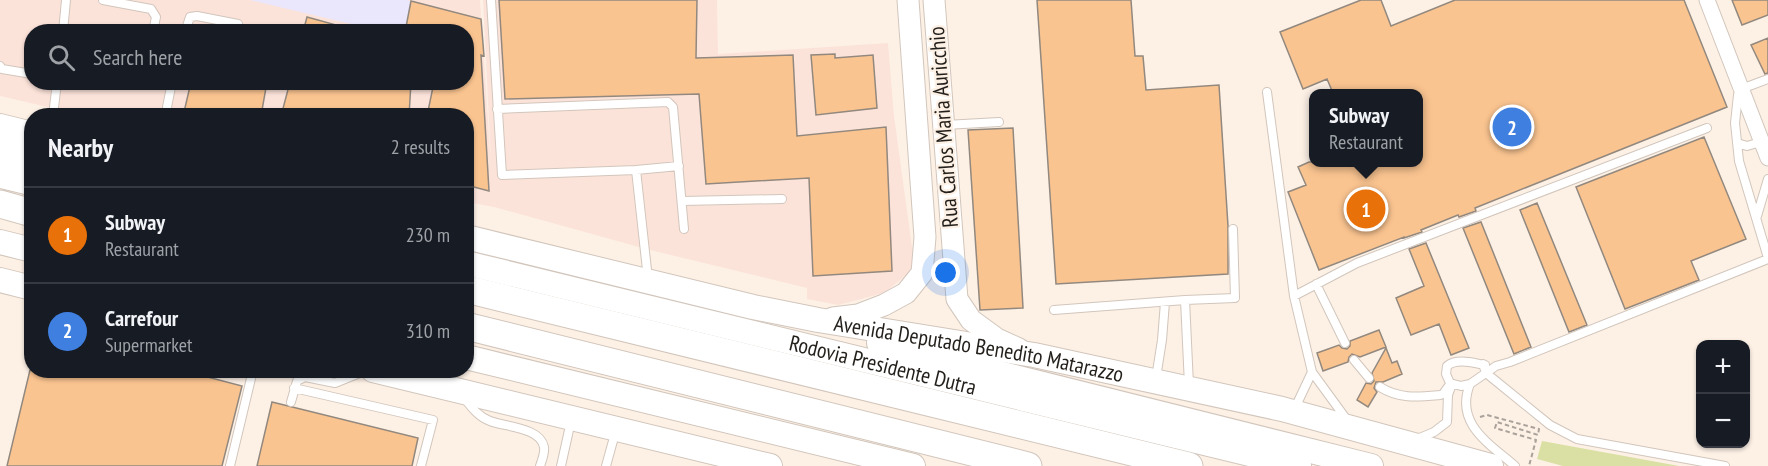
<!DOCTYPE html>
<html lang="en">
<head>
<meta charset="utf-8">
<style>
	body { margin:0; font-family:"PT Sans Narrow",sans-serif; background:#20242c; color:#f1f3f6 }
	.controls { position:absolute; right:18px; bottom:18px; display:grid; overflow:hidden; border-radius:12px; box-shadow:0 2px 4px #0004 }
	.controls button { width:54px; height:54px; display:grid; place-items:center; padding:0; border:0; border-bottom:2px solid #363941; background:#171b24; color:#f1f3f6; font:30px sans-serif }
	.you { position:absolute; left:946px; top:273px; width:21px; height:21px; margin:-15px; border:4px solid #fff; border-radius:50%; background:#1a73e8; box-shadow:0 0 0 9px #1a73e833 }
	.badge { display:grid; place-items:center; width:39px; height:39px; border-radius:50%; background:#0f766e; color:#fff; font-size:20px; font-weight:700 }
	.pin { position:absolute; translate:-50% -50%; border:3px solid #fff; box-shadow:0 2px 6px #0006 }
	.popup { position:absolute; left:1309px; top:89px; width:114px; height:78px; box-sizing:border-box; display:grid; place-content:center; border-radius:12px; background:#171b24; filter:drop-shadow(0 2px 4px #0005); font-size:20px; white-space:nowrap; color:#9ea1a6 }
	.popup b { font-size:22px; color:#f1f3f6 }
	.popup::after { content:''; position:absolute; left:50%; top:100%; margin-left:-12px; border:12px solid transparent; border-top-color:#171b24 }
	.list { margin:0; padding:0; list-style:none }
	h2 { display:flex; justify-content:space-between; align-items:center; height:78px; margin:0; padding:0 24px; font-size:26px }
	h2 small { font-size:20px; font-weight:400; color:#9ea1a6 }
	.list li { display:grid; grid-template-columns:39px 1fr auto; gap:18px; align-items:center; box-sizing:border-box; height:96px; padding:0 24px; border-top:2px solid #363941 }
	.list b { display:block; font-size:22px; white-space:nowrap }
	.list p { margin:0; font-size:20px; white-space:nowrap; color:#9ea1a6 }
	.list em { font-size:20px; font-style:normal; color:#9ea1a6 }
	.icon { flex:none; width:33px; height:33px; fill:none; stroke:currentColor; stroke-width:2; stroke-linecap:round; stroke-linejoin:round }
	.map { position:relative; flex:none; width:1768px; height:466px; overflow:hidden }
	.search { position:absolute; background:#171b24; box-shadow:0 2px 4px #0004; left:24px; top:24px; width:450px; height:66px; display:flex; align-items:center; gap:15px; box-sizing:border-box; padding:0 21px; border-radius:24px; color:#9ea1a6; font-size:22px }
	.panel { position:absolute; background:#171b24; box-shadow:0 2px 4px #0004; left:24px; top:108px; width:450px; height:270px; border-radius:24px }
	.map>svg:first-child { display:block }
	.commercial { fill:#fce3da; fill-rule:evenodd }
	.industrial { fill:#eae6fc }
	.green { fill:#dadfa3 }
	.building { fill:#fac490; stroke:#92887e; stroke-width:1.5 }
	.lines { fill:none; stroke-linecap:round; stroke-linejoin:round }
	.service-casing { stroke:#d2c6bc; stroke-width:10 }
	.minor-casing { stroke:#d2c6bc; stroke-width:17 }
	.secondary-casing { stroke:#d2c6bc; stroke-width:23 }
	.primary-casing { stroke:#d2c6bc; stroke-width:26 }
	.motorway-casing { stroke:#d2c6bc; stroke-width:29 }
	.path { stroke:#aba29a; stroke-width:2; stroke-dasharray:4.5 3; stroke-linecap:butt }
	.service { stroke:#fff; stroke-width:8 }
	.minor { stroke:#fff; stroke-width:15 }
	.secondary { stroke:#fff; stroke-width:21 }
	.primary { stroke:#fff; stroke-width:24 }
	.motorway { stroke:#fff; stroke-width:27 }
	.labels { text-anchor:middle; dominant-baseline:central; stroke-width:4.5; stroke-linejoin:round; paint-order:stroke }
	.street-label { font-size:22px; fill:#231f1b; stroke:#fdf1e6 }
</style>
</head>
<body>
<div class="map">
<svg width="1768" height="466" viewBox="0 0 1768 466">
	<rect width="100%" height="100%" fill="#fdf1e6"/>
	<path class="commercial" d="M0 0H480L491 164 483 0H717L718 54 888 43 894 116 914 261 908 274 884 293 838 305 807 299V288L646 249 494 207 467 202 466 116 262 115 266 90 260 116 82 115 0 96ZM32 32H466V82H32Z"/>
	<path class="industrial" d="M250 0H406L411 1 405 31 385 32Z"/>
	<path class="green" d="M1542 441 1679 466H1563L1537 459Z"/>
	<path class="building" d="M499 0H697L696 58 793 55 797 136 886 127 892 271 813 276 809 178 706 184 699 94 505 99Z
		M1037 0H1131L1135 56H1143L1146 90 1219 85 1228 226V274L1056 284Z
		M1361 0H1381L1391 26 1455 0H1684L1727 107 1475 208 1476 211 1459 217 1458 215 1421 230 1422 232 1404 238V237L1319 270 1288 192 1306 185 1298 167 1309 162H1419V93H1333L1327 79 1303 89 1280 32Z
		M1732 0H1768V15L1742 25Z
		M411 1 481 19 484 56 481 55 489 191 466 185V116H427L434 82H466V32H405Z
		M307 17 347 28V32H303Z
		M1768 38V73L1765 74 1751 45Z
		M835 54V58L873 55 877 108 816 115 811 55Z
		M191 82H267L261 116H200L184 112Z
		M290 82H411L409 116H281Z
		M1013 128 1023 308 980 310 968 130Z
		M1704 137 1746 239 1691 261 1699 280 1625 309 1576 187Z
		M1537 203 1587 325 1569 332 1520 210Z
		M1481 222 1531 347 1514 354 1463 228Z
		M1426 243 1469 348 1451 355 1439 324 1411 335 1396 298 1424 286 1409 249Z
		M1379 330 1386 347 1360 357 1352 354 1349 357 1348 362 1323 371 1317 353 1339 345 1342 348 1347 349 1350 346V341Z
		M1386 348 1392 363 1397 361 1402 374 1383 382H1376L1374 388 1377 392 1368 407 1357 400 1366 383 1371 384 1374 381 1372 373Z
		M30 370H181L242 386 222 466H7Z
		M272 402 418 438 412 466H257Z"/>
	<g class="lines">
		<g class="service-casing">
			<path id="service" d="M103 0 151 9 156 17 153 32
				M491 0 502 175 636 170 679 166
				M63 32 66 0
				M185 32 190 17 197 16 238 24
				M0 66 2 69 32 74
				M1768 79 1741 89 1738 95 1735 123 1739 161 1768 258
				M106 82 132 85 139 82
				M1267 92 1294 296 1312 372 1347 420
				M497 109 668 102 673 107 684 229
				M53 116 57 82
				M170 116 167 107 172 82
				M945 125 999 122
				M1737 143 1747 146 1761 142
				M636 170 648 279
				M682 201 782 199
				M1757 216 1768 179
				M1316 284 1345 343
				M1294 296 1357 263 1707 128
				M1185 300 1189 385
				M1054 310 1185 300 1235 298 1233 229
				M1354 360 1369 378
				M1483 364 1486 373 1550 425 1577 439 1725 466
				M1156 378 1162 340 1165 302
				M1470 384 1461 386 1450 383 1446 374 1447 366C1457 358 1473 363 1485 365
				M1380 387C1399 399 1417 397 1440 395L1443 394 1448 387
				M294 388 433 420 421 466
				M465 399C472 408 479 417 490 421 505 427 540 427 544 447 545 453 542 460 540 466
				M291 402 297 381 305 377 335 383 367 370
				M1295 408 1312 372
				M1417 439 1434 432 1447 422 1448 395 1452 384
				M230 466 253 370
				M561 466 571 421
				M606 466 616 430
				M1515 466C1490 444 1454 424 1470 384L1496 366 1510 362 1768 259"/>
		</g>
		<g class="minor-casing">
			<path id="minor" d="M1707 0 1768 158"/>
		</g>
		<g class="secondary-casing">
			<path id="secondary" d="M934 0 957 299 971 320 997 339 1019 349
				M833 318 858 315 884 305 906 293 922 273 925 237 908 0"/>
		</g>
		<g class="primary-casing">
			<g id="primary">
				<path d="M0 126 32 134"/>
				<path d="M0 150 32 158"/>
				<path id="s1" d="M466 237 753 307 818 320 1034 355 1282 409 1491 466"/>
				<path d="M0 242 32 250"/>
				<path id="s2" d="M466 263 1299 466"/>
				<path d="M0 280 32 288"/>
				<path d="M879 343 1371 466"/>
				<path d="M466 357 913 466"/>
				<path d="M373 370 770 466"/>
			</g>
		</g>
		<g class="motorway-casing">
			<path id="motorway" d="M0 174 32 182
				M0 204 32 213
				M466 289 1189 466
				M466 326 1028 466"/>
		</g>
		<path class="path" d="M1480 417 1487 415 1539 429 1538 435 1497 422 1495 428 1536 440 1529 466"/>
		<use href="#service" class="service"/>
		<use href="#minor" class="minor"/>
		<use href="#secondary" class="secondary"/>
		<use href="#primary" class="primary"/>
		<use href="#motorway" class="motorway"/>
	</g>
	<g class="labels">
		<g class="street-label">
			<text transform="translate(943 127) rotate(-94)">Rua Carlos Maria Auricchio</text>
			<text stroke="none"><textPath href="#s1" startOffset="525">Avenida Deputado Benedito Matarazzo</textPath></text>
			<text stroke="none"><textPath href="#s2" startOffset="429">Rodovia Presidente Dutra</textPath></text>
		</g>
	</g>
</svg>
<div class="controls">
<button>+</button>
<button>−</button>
</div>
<div class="you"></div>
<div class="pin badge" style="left:1366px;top:209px;background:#e8710a">1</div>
<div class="popup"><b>Subway</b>Restaurant</div>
<div class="pin badge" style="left:1512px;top:127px;background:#3f7fe0">2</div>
<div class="search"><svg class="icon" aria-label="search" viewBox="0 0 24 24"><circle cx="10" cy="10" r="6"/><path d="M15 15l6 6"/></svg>Search here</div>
<section class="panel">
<h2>Nearby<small>2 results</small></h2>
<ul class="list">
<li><span class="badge" style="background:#e8710a">1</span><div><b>Subway</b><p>Restaurant</p></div><em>230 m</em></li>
<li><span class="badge" style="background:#3f7fe0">2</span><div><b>Carrefour</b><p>Supermarket</p></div><em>310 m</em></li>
</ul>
</section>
</div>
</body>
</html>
